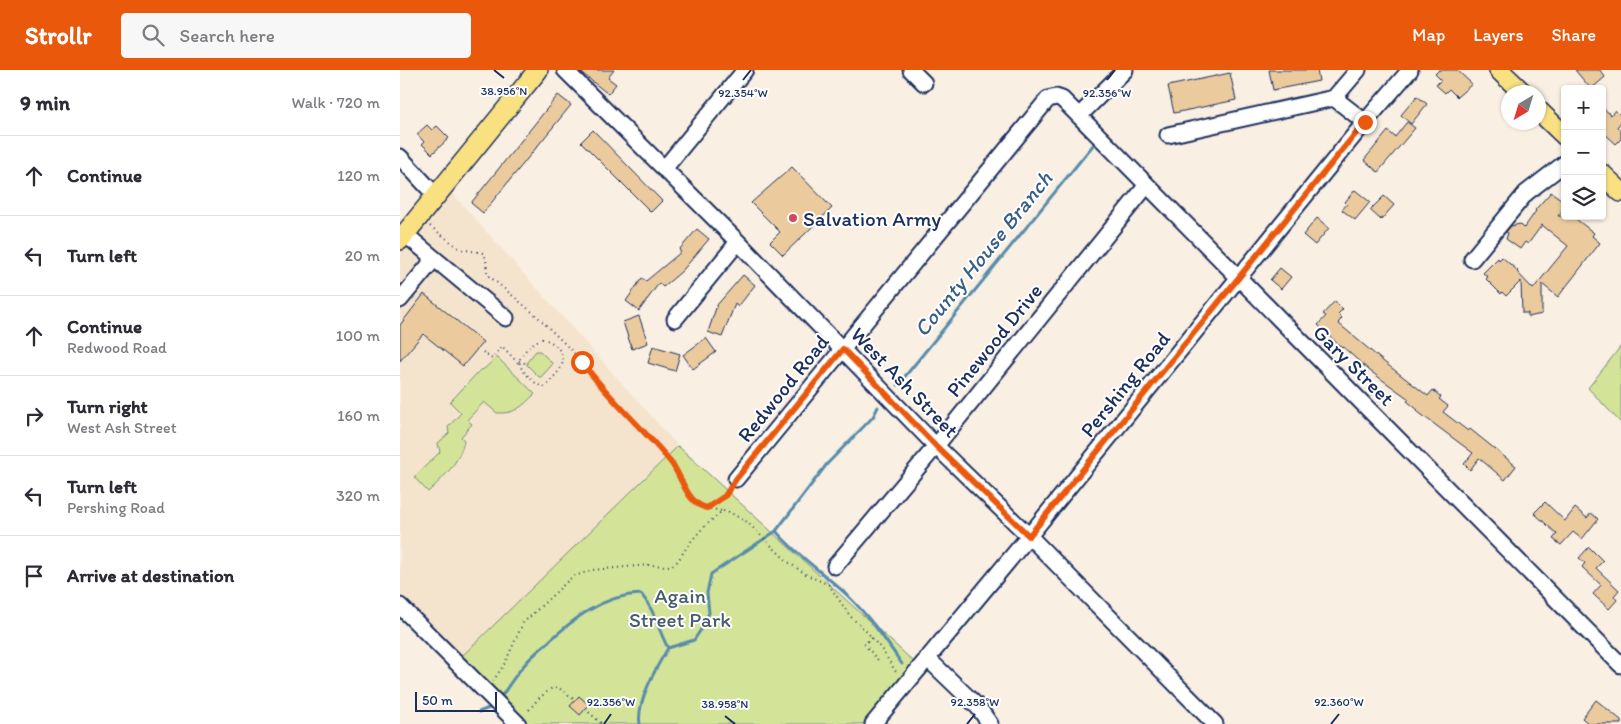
<!DOCTYPE html>
<html lang="en">
<head>
<meta charset="utf-8">
<style>
	body { margin:0; font-family:Itim,sans-serif; background:#f7f7f7; color:#2b2b33 }
	.controls { position:absolute; right:15px; top:15px; display:grid; overflow:hidden; border-radius:5px; box-shadow:0 1px 4px #0004 }
	.controls button { width:45px; height:45px; display:grid; place-items:center; padding:0; border:0; border-bottom:1px solid #e1e1e2; background:#fff; color:#2b2b33; font:25px sans-serif }
	.compass { position:absolute; left:1101px; top:15px; width:45px; height:45px; border-radius:50%; background:#fff; box-shadow:0 1px 4px #0004; rotate:218deg }
	.scale { position:absolute; left:15px; bottom:12px; width:82px; box-sizing:border-box; padding-left:5px; border:2px solid #1b2f5e; border-top:0; font-size:14px; line-height:18px; white-space:nowrap; color:#1b2f5e; -webkit-text-stroke:4px #fff; paint-order:stroke }
	.stop { position:absolute; width:15px; height:15px; margin:-11px; border:4px solid #ea580c; border-radius:50%; background:#fff }
	.stop.end { background:#ea580c; border-color:#fff; box-shadow:0 1px 5px #0008 }
	.list { margin:0; padding:0; list-style:none }
	h2 { display:flex; justify-content:space-between; align-items:center; height:65px; margin:0; padding:0 20px; font-size:21px }
	h2 small { font-size:16px; font-weight:400; color:#7c7c81 }
	.list li { display:grid; grid-template-columns:32px 1fr auto; gap:15px; align-items:center; box-sizing:border-box; height:80px; padding:0 20px; border-top:1px solid #e1e1e2 }
	.list b { display:block; font-size:19px; white-space:nowrap }
	.list p { margin:0; font-size:16px; white-space:nowrap; color:#7c7c81 }
	.list em { font-size:16px; font-style:normal; color:#7c7c81 }
	.icon { flex:none; width:28px; height:28px; fill:none; stroke:currentColor; stroke-width:2; stroke-linecap:round; stroke-linejoin:round }
	.map { position:relative; flex:none; width:1221px; height:654px; overflow:hidden }
	header { display:flex; align-items:center; gap:30px; box-sizing:border-box; height:70px; padding:0 25px; background:#ea580c; color:#fff }
	header strong { font-size:24px }
	nav { display:flex; gap:28px; margin-inline-start:auto; font-size:18px }
	.search { width:350px; height:45px; background:#f7f7f7; display:flex; align-items:center; gap:12px; box-sizing:border-box; padding:0 18px; border-radius:5px; color:#7c7c81; font-size:19px }
	main { display:flex }
	aside { flex:1; background:#fff }
	.map>svg:first-child { display:block }
	.built { fill:#f5e4cd }
	.green { fill:#d3e498; stroke:#778a7b }
	.lines { fill:none; stroke-linecap:round; stroke-linejoin:round }
	.stream { stroke:#588cac; stroke-width:3 }
	.building { fill:#ebcb9d; stroke:#1b2f5e }
	.minor-casing { stroke:#1b2f5e; stroke-width:19 }
	.major-casing { stroke:#1b2f5e; stroke-width:22 }
	.path { stroke:#1b2f5e; stroke-width:2; stroke-dasharray:1 4; stroke-linecap:butt }
	.minor { stroke:#fff; stroke-width:15 }
	.major { stroke:#f9e181; stroke-width:19 }
	.route { stroke:#ea580c; stroke-width:6 }
	.ticks { fill:none; stroke:#1b2f5e; stroke-width:2 }
	.poi-dot { fill:#d1495b; stroke:#fff; stroke-width:2 }
	.labels { text-anchor:middle; dominant-baseline:central; stroke-width:4; stroke-linejoin:round; paint-order:stroke }
	.poi-label { font-size:21px; fill:#1b2f5e; stroke:#fff; text-anchor:start }
	.street-label { font-size:21px; fill:#1b2f5e; stroke:#fff }
	.park-label { font-size:21px; fill:#495c6c; stroke:#fff }
	.water-label { font-size:22px; font-style:italic; fill:#395e85; stroke:#fff }
	.ticks-label { font-size:12px; text-anchor:middle; fill:#1b2f5e; stroke:#fff; stroke-width:4; stroke-linejoin:round; paint-order:stroke }
</style>
</head>
<body>
<header>
<strong>Strollr</strong>
<div class="search"><svg class="icon" aria-label="search" viewBox="0 0 24 24"><circle cx="10" cy="10" r="6"/><path d="M15 15l6 6"/></svg>Search here</div>
<nav><a>Map</a><a>Layers</a><a>Share</a></nav>
</header>
<main>
<aside>
<h2>9 min<small>Walk · 720 m</small></h2>
<ul class="list">
<li><svg class="icon" aria-label="ahead" viewBox="0 0 24 24"><path d="M12 20V5M6 11l6-6 6 6"/></svg><div><b>Continue</b></div><em>120 m</em></li>
<li><svg class="icon" aria-label="left" viewBox="0 0 24 24"><path d="M17 20v-9H6M10 6l-5 5 5 5"/></svg><div><b>Turn left</b></div><em>20 m</em></li>
<li><svg class="icon" aria-label="ahead" viewBox="0 0 24 24"><path d="M12 20V5M6 11l6-6 6 6"/></svg><div><b>Continue</b><p>Redwood Road</p></div><em>100 m</em></li>
<li><svg class="icon" aria-label="right" viewBox="0 0 24 24"><path d="M7 20v-9h11M14 6l5 5-5 5"/></svg><div><b>Turn right</b><p>West Ash Street</p></div><em>160 m</em></li>
<li><svg class="icon" aria-label="left" viewBox="0 0 24 24"><path d="M17 20v-9H6M10 6l-5 5 5 5"/></svg><div><b>Turn left</b><p>Pershing Road</p></div><em>320 m</em></li>
<li><svg class="icon" aria-label="arrive" viewBox="0 0 24 24"><path d="M6 21V4h12l-3 4 3 4H6"/></svg><div><b>Arrive at destination</b></div></li>
</ul>
</aside>
<div class="map">
<svg width="1221" height="654" viewBox="0 0 1221 654">
	<rect width="100%" height="100%" fill="#f9efe2"/>
	<filter id="ink" filterUnits="userSpaceOnUse"><feTurbulence type="fractalNoise" baseFrequency=".02" numOctaves="2"/><feDisplacementMap in="SourceGraphic" scale="10" xChannelSelector="R" yChannelSelector="G"/><feConvolveMatrix kernelMatrix="1 2 1 2 8 2 1 2 1" color-interpolation-filters="sRGB"/></filter>
	<g filter="url(#ink)">
		<path class="built" d="M50 121 278 376 60 588 0 528V184Z"/>
		<path class="green" d="M1221 276V353L1188 318Z
			M136 281H140L152 293V295L141 307H139L127 295V292Z
			M96 288H98L135 324C122 336 116 344 97 343L84 332 67 350 72 354 61 367 64 370C61 391 43 408 28 422L14 407 40 382 38 373 49 363 48 357 61 343 50 332 80 300 84 299Z
			M278 376 514 592 463 654H126L60 588Z"/>
		<g class="lines">
			<path class="stream" d="M498 315 694 74
				M478 337 473 347 427 394 376 461C397 486 424 503 447 525 469 546 485 569 502 594
				M100 628C108 617 116 604 125 594 131 587 138 581 145 575 172 550 202 525 241 524 255 540 258 560 268 578
				M79 642 89 638
				M240 654C236 632 257 596 268 578L294 570 300 561 309 543 307 523 311 504 376 461"/>
		</g>
		<path class="building" d="M178 0H214L208 8 216 14 208 24Z
			M869 0H917L919 11 873 20Z
			M1039 0H1057L1072 14 1057 27 1049 19 1045 23 1036 15 1041 10 1035 4Z
			M1175 0H1200L1205 7 1191 19Z
			M830 3 836 30 774 43 768 16Z
			M158 25 171 35 83 143 71 133Z
			M1017 26 1027 34 1011 54 1001 45Z
			M1202 37 1211 45 1215 40 1221 46V52L1217 57 1221 61V69L1216 74 1202 61Z
			M1007 52 1015 58 978 102 964 90 988 61 995 67Z
			M27 55 32 60 37 56 49 68 32 84 22 74 24 72 17 64Z
			M193 60 262 131 251 142 181 72Z
			M392 97 432 138 383 185 370 172 380 162 351 133Z
			M955 120 970 132 955 150 942 140 947 134 945 132Z
			M1151 122 1165 132V137L1158 146H1172L1194 163 1192 166 1200 173 1158 227 1142 214V244L1128 247V243H1122L1121 211 1106 226 1102 222 1101 224 1086 209 1088 207 1083 203 1098 188 1099 190 1102 187 1118 201 1117 202 1133 219 1168 176 1142 155 1128 174 1125 172 1120 179 1106 169 1108 163 1106 162 1111 156 1120 154 1124 158 1136 141 1135 140Z
			M984 126 994 135 981 150 970 140Z
			M917 148 929 158 915 175 903 165Z
			M297 159 309 169 282 201 263 217 259 213 239 241 226 231 242 208 246 211 281 182 279 180Z
			M880 198 891 207 881 219 870 210Z
			M343 205 355 215 338 237 335 234 322 267 308 262 317 235Z
			M24 224 83 272 63 296 23 264 0 291V255Z
			M935 231 943 239 938 244 942 248 938 253 984 292 1028 326 1033 320 1041 327 1039 329 1048 336 1043 342 1068 361 1070 359 1116 396 1105 410 1079 388 1070 400 1064 394 1073 383 1022 345 1017 341 1018 340 1007 331 1009 329 970 301 943 277 942 278 918 255 926 246 923 244Z
			M239 246 248 273 232 279 223 252Z
			M306 268 316 282 293 299 283 285Z
			M253 276 280 284 275 301 248 293Z
			M1145 432 1165 451 1175 438 1187 448 1191 443 1198 449 1182 469 1173 462 1161 475 1153 469 1157 464 1134 443Z
			M1189 477 1203 491 1196 498 1219 520 1214 526 1217 530 1209 539 1193 524 1201 515 1182 497 1185 493 1179 488Z
			M179 626 189 635 180 645 170 636Z
			M1196 630 1221 650V654H1189L1182 648Z"/>
		<g class="lines">
			<g class="minor-casing">
				<path id="minor" d="M165 0 338 172 536 376 629 466 815 654
					M511 0 524 13
					M934 28 965 52
					M679 46 725 0
					M768 65 934 28 958 0
					M0 87 36 126
					M264 99 345 0
					M30 185 106 248
					M1072 189 1126 123 1165 93
					M0 230 30 194V185L5 164
					M275 249 338 172
					M336 409 648 29 656 27 662 29 679 46 1221 595
					M435 496 536 376 747 115
					M0 536 118 654
					M527 588 578 637 590 654
					M473 654 629 466 965 52 1010 0"/>
			</g>
			<g class="major-casing">
				<path id="major" d="M1099 0 1122 22
					M1138 40 1165 66
					M1202 104 1221 122
					M0 170 138 0"/>
			</g>
			<path class="path" d="M30 156 60 179 83 183C89 191 84 198 89 206L138 247 183 292 194 309 270 391 285 420 302 437 322 441
				M142 269C153 270 166 283 162 295 160 301 156 304 152 309 149 312 148 315 144 317 139 316 134 312 130 308 118 296 115 291 128 278 132 274 136 271 142 269Z
				M83 282 92 289 102 276 118 293
				M119 291 127 294
				M307 438 325 426 329 421
				M472 568 464 574 478 590
				M93 611 105 593 123 553 172 507 192 500 249 495 271 496 278 491 288 475 302 459 322 441H327L347 452 388 492 407 505 429 515 450 546 468 563 482 580 498 605
				M185 639 202 654
				M129 640 138 629 152 618 160 619 175 630"/>
			<use href="#minor" class="minor"/>
			<use href="#major" class="major"/>
		</g>
	</g>
	<g class="lines" filter="url(#ink)">
		<path class="route" d="M182 292C208 328 242 357 270 391 282 405 286 434 307 438L325 426 336 409 443 279 536 376 629 466 965 52"/>
	</g>
	<path class="ticks" d="M94 0 104 8M343 10 351 0M707 10 715 0M325 646 335 654M204 654 211 644M567 654 575 644M931 654 939 644"/>
	<circle class="poi-dot" cx="393" cy="148" r="5"/>
	<g class="labels">
		<g class="poi-label">
			<text x="403" y="148">Salvation Army</text>
		</g>
		<g class="street-label">
			<text transform="translate(594 270) rotate(-51)">Pinewood Drive</text>
			<text transform="translate(954 295) rotate(45)">Gary Street</text>
			<text transform="translate(505 312) rotate(46)">West Ash Street</text>
			<text transform="translate(725 314) rotate(-51)">Pershing Road</text>
			<text transform="translate(383 318) rotate(-51)">Redwood Road</text>
		</g>
		<g class="park-label">
			<text x="280" y="525">Again<tspan x="280" dy="24">Street Park</tspan></text>
		</g>
		<g class="water-label">
			<text transform="translate(583 184) rotate(-51)">County House Branch</text>
		</g>
	</g>
	<g class="ticks-label">
		<text x="104" y="25">38.956°N</text>
		<text x="343" y="27">92.354°W</text>
		<text x="707" y="27">92.356°W</text>
		<text x="211" y="636">92.356°W</text>
		<text x="575" y="636">92.358°W</text>
		<text x="939" y="636">92.360°W</text>
		<text x="325" y="638">38.958°N</text>
	</g>
</svg>
<div class="controls">
<button>+</button>
<button>−</button>
<button><svg class="icon" aria-label="layers" viewBox="0 0 24 24"><path d="M12 4l9 5-9 5-9-5zM3 14l9 5 9-5"/></svg></button>
</div>
<svg class="compass" viewBox="-18 -18 36 36"><path d="M0-13l5 13h-10z" fill="#e53935"/><path d="M0 13l5-13h-10z" fill="#7c7c81"/></svg>
<div class="scale">50 m</div>
<div class="stop" style="left:182px;top:292px"></div>
<div class="stop end" style="left:965px;top:52px"></div>
</div>
</main>
</body>
</html>
